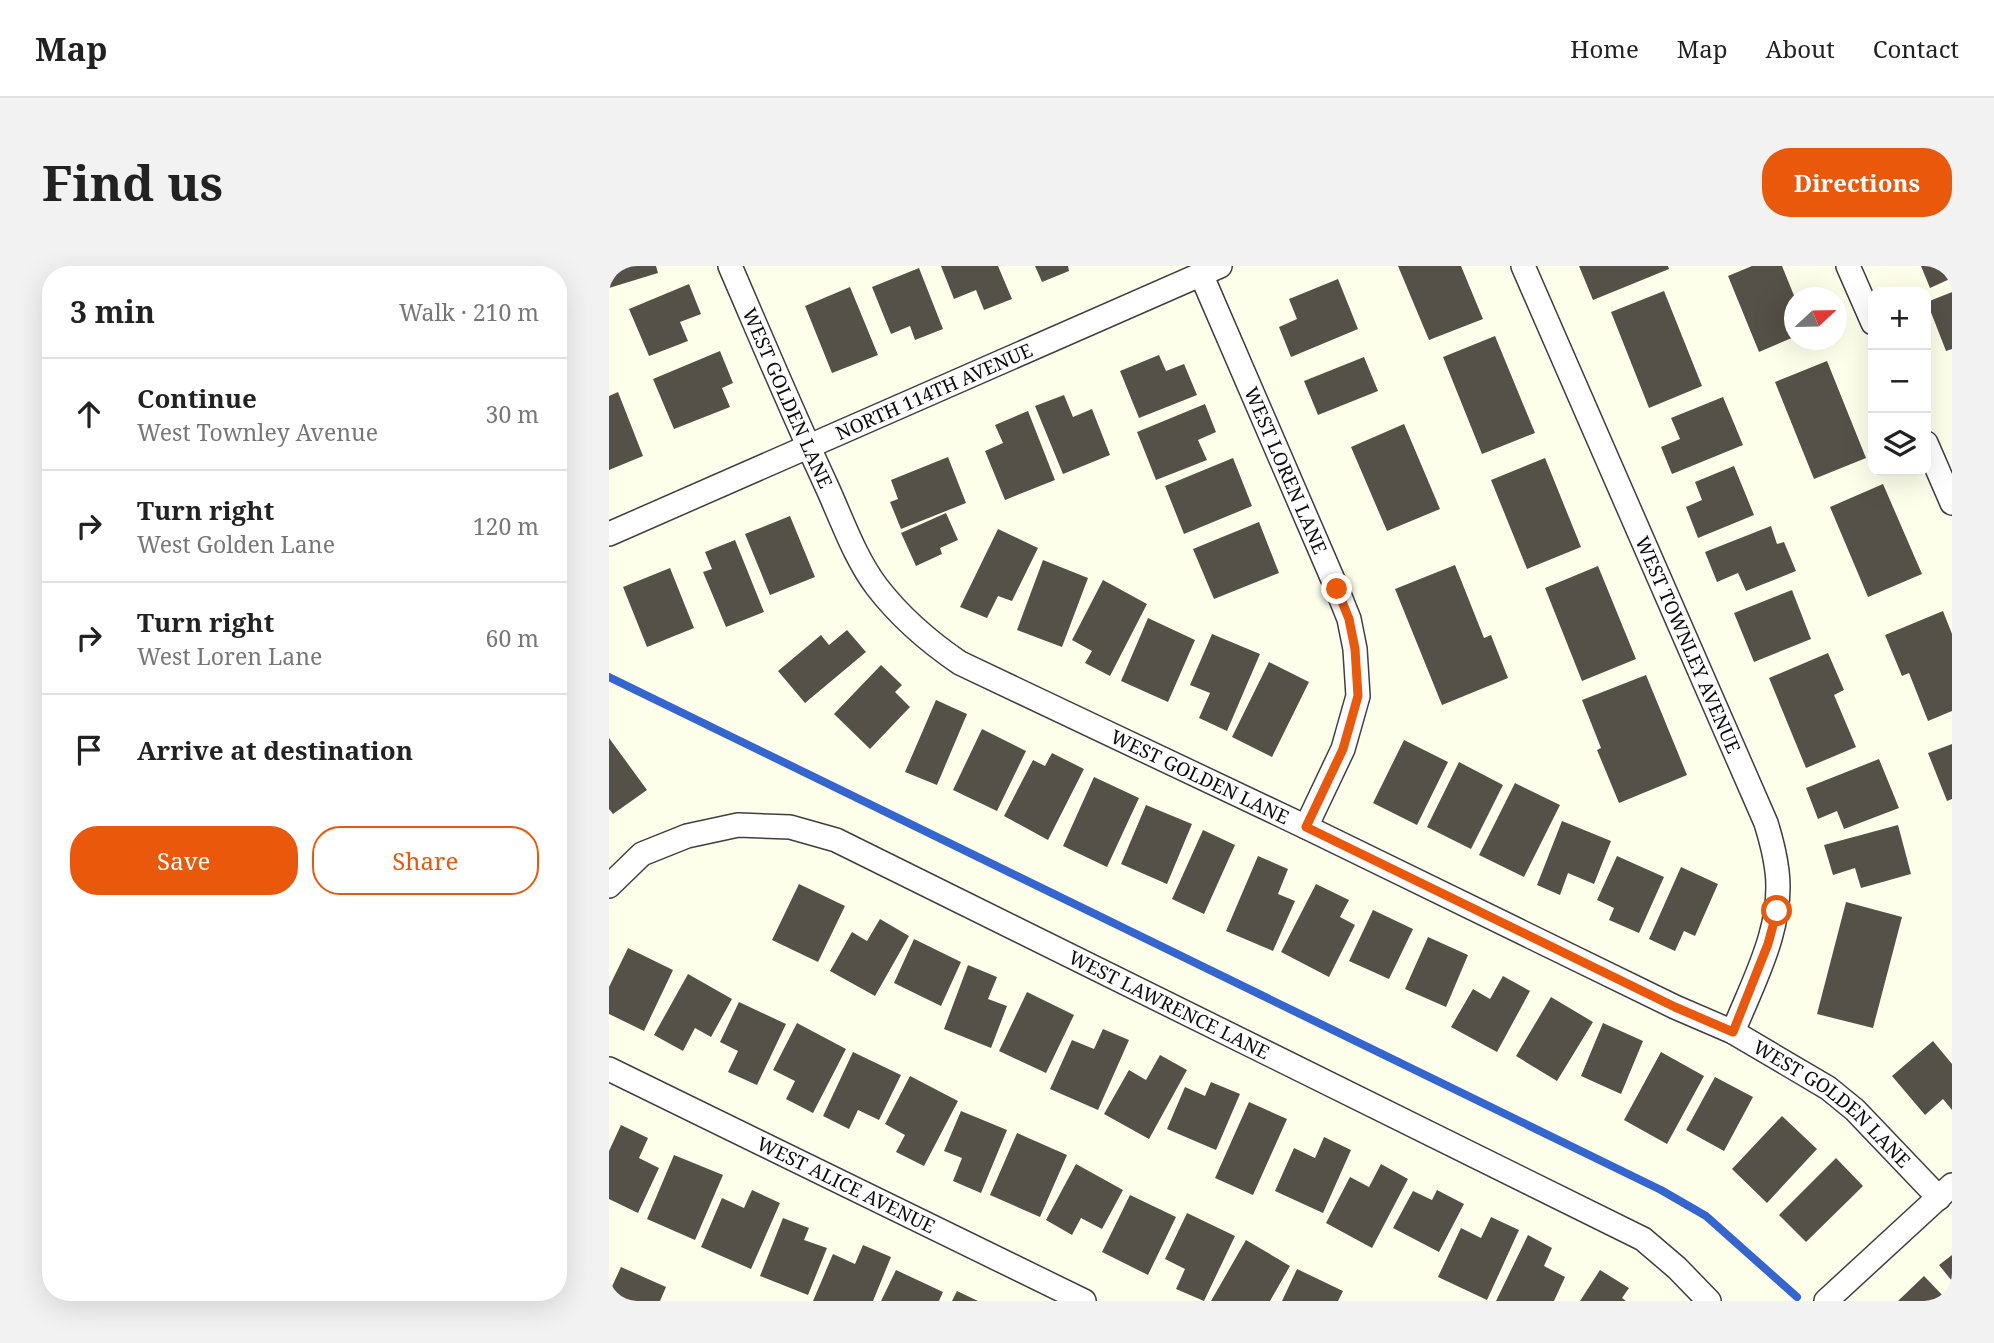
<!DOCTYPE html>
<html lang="en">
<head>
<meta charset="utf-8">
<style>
	body { margin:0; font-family:"Noto Serif",serif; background:#f2f2f2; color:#222 }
	.controls { position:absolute; right:21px; top:21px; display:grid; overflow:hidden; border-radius:14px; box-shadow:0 7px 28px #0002 }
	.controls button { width:63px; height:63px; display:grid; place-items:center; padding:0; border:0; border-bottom:2px solid #e0e0e0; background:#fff; color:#222; font:35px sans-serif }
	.compass { position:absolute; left:1175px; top:21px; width:63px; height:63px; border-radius:50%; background:#fff; box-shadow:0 7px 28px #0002; rotate:68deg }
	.stop { position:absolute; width:21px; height:21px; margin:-16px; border:5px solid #ea580c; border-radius:50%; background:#fff }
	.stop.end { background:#ea580c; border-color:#fff; box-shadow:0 2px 7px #0008 }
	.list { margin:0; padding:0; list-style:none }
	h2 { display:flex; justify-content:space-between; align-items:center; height:91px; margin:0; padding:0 28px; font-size:30px }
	h2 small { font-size:23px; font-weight:400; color:#767676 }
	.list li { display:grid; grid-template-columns:46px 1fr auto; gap:21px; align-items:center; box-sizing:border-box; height:112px; padding:0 28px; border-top:2px solid #e0e0e0 }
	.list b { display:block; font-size:26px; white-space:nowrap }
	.list p { margin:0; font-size:23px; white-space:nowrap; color:#767676 }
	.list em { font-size:23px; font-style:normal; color:#767676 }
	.actions { display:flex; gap:14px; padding:21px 28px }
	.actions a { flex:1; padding:16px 0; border:2px solid #ea580c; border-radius:28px; text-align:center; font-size:24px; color:#ea580c }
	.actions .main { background:#ea580c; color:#fff }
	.icon { flex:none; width:38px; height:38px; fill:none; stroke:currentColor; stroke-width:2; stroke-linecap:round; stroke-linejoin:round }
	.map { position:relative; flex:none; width:1343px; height:1035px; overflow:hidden; border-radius:28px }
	header { display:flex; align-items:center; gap:42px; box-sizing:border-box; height:98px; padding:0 35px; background:#fff; border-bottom:2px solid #e0e0e0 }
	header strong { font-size:33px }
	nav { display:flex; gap:38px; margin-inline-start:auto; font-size:24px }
	.intro { display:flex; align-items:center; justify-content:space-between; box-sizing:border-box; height:168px; padding:0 42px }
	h1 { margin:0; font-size:49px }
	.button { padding:18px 32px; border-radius:28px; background:#ea580c; color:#fff; font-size:24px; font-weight:700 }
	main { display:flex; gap:42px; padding:0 42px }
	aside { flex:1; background:#fff; border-radius:28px; box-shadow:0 7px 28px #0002 }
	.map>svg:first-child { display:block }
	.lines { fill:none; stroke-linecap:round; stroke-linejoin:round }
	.stream { stroke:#3565cf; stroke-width:8 }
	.building { fill:#555148 }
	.minor-casing { stroke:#3f3f3f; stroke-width:26 }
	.minor { stroke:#fff; stroke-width:23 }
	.route { stroke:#ea580c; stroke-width:9 }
	.labels { text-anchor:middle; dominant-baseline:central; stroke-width:7; stroke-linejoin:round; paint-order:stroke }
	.street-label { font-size:19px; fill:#0c0c0c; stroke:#fff }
</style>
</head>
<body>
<header>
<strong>Map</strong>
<nav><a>Home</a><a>Map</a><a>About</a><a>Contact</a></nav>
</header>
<div class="intro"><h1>Find us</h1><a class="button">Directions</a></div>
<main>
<aside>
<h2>3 min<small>Walk · 210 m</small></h2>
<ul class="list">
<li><svg class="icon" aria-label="ahead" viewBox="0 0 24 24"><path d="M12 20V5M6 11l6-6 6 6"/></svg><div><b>Continue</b><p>West Townley Avenue</p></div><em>30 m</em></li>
<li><svg class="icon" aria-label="right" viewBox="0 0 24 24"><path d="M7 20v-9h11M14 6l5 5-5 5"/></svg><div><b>Turn right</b><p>West Golden Lane</p></div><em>120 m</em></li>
<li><svg class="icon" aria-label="right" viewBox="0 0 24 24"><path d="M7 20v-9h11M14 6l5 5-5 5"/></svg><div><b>Turn right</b><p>West Loren Lane</p></div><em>60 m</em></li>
<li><svg class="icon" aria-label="arrive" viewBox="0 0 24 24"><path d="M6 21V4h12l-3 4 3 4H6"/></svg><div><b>Arrive at destination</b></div></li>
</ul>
<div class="actions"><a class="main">Save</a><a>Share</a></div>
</aside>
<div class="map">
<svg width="1343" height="1035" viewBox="0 0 1343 1035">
	<rect width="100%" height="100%" fill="#fdffeb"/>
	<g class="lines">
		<path class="stream" d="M0 411 1052 924 1097 950 1188 1031"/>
	</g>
	<path class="building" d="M0 0H47L49 7 0 22Z
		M332 0H389L403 33 375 44 367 24 345 33Z
		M426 0H459L460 5 433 16Z
		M789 0H852L874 53 820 74Z
		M970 0H1059L1060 3 984 34Z
		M1143 0H1173L1186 32 1185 71 1150 86 1119 10Z
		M1312 0H1343V12L1321 22Z
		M310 2 334 63 306 74 301 60 282 68 263 21Z
		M729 13 749 63 682 91 670 61 688 53 680 33Z
		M80 18 92 48 71 56 79 75 40 90 20 43Z
		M241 21 269 89 223 107 196 40Z
		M1055 25 1093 120 1040 142 1002 46Z
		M1343 26V83L1337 85 1318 36Z
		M886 70 926 167 873 188 834 91Z
		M111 85 124 117 113 122 121 141 65 163 44 113Z
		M550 89 557 105 575 98 588 129 530 152 511 105Z
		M755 91 769 125 709 149 695 115Z
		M1218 95 1257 192 1205 213 1166 116Z
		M9 126 34 190 0 204V130Z
		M455 129 464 151 483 143 501 189 454 208 426 140Z
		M1114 131 1134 179 1063 208 1052 181 1071 173 1062 152Z
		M596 138 607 166 589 174 598 194 547 214 528 166Z
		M419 145 446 214 396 234 376 185 394 177 386 159Z
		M795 158 831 243 778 265 742 181Z
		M339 191 357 237 292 263 281 236 289 233 282 214Z
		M624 192 643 240 575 268 556 220Z
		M936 192 972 281 918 303 882 214Z
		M1125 200 1145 249 1089 272 1077 241 1093 234 1086 216Z
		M1274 218 1313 308 1259 331 1221 241Z
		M337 247 349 274 331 282 333 288 307 300 292 267Z
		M181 250 206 311 161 329 136 268Z
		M650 256 670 307 605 333 584 283Z
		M1162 260 1168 278 1175 276 1187 305 1137 325 1129 307 1108 316 1096 286Z
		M389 263 429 282 403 335 389 330 378 352 351 341Z
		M126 274 155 346 117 361 94 306 103 303 96 286Z
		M434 294 479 312 453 381 408 364Z
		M846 299 875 372 882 369 899 412 833 439 786 323Z
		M989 300 1027 393 973 415 936 322Z
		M61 302 85 362 38 381 14 321Z
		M494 314 538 338 501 410 476 397 483 385 463 374Z
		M1183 324 1202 373 1145 396 1125 347Z
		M1334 345 1343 368V445L1319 455 1300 407 1293 410 1276 369Z
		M539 352 586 374 559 436 512 415Z
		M238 364 257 386 196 437 169 405 212 369 220 379Z
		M603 368 651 388 618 465 590 452 601 427 581 419Z
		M1219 387 1235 424 1225 429 1247 481 1197 502 1160 412Z
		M660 396 700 416 663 491 623 471Z
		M272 399 293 419 286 426 301 441 261 483 225 448Z
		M1037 409 1078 509 1010 537 988 484 992 482 973 434Z
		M327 434 358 448 328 519 296 506Z
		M373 463 417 485 388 545 344 524Z
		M0 472 38 524 4 548 0 543Z
		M795 474 839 496 808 559 764 537Z
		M1343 478V533L1338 535 1319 487Z
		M443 487 475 503 439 574 395 550 424 494 436 500Z
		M1270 493 1290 542 1235 563 1228 545 1209 553 1197 522Z
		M850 496 894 519 862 583 818 561Z
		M485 511 530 532 498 601 454 580Z
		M906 517 951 539 915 611 870 589Z
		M537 539 583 558 558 618 512 598Z
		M953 555 1002 575 985 618 959 607 951 629 928 619Z
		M1289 559 1302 608 1252 622 1246 602 1224 609 1215 579Z
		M594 564 626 579 595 648 563 633Z
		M649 590 679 603 669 628 686 635 664 685 617 665Z
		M1008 590 1055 611 1030 667 1000 654 1005 642 988 634Z
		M1072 601 1109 618 1086 670 1075 665 1066 685 1040 673Z
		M190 618 236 640 209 696 163 674Z
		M707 618 740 634 731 651 746 659 720 711 672 686Z
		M1237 636 1293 651 1264 762 1208 748Z
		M764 644 804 663 780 713 740 695Z
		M271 653 300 670 266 730 221 705 243 666 258 675Z
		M819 671 859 689 837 741 796 723Z
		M305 673 352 696 332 740 285 717Z
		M19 682 64 704 35 765 0 748V721Z
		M359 699 388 711 379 733 398 740 382 782 335 763Z
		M79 708 123 733 102 771 86 762 74 785 45 769Z
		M894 710 921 725 888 786 842 761 864 723 881 733Z
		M418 726 465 749 437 807 390 785Z
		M942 731 984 756 948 815 907 790Z
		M130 736 177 758 148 819 119 806 129 785 111 776Z
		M188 757 237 783 204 847 177 833 186 815 164 804Z
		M994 757 1034 775 1012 828 972 810Z
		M494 763 520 774 489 844 441 823 463 774 485 783Z
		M1324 775 1343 798V844L1334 833 1316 849 1283 810Z
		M244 786 292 809 270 854 249 844 240 863 214 850Z
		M1052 786 1095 810 1058 878 1015 854Z
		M551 789 578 804 540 873 495 848 520 804 537 814Z
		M301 810 349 835 315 900 287 886 296 869 276 858Z
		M1106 811 1144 831 1115 885 1077 864Z
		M602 816 631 828 607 884 558 863 576 821 596 830Z
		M640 836 678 853 644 929 606 912Z
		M352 845 398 864 372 927 344 915 353 892 335 885Z
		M1173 850 1208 883 1158 937 1123 903Z
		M12 859 39 872 30 892 50 902 29 947 0 933V885Z
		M408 867 458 889 431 951 381 929Z
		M715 871 742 884 714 947 666 925 685 882 706 892Z
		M65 889 114 909 86 974 38 953Z
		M1227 892 1254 920 1197 976 1170 949Z
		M467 898 514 924 493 963 472 952 463 969 437 954Z
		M772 898 799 913 763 982 717 957 741 911 760 921Z
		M143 924 171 937 142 1003 92 981 113 932 135 942Z
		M828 924 855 938 830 986 784 962 804 925 823 934Z
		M521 929 567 951 539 1009 493 986Z
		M578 947 626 970 595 1035 567 1023 576 1003 556 993Z
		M882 951 910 964 878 1034 829 1011 852 962 872 972Z
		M174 952 200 962 195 974 218 982 199 1029 151 1010Z
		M919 969 943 982 935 1000 956 1011 945 1035H887Z
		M637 974 681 1000 661 1035H602Z
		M254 979 282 991 264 1035H204L224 988 246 998Z
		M1343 989V1015L1330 999Z
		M12 1001 57 1021 51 1035H0V1027Z
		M688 1003 734 1025 729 1035H673Z
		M287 1004 334 1026 330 1035H272Z
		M991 1004 1020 1022 1013 1032 1017 1035H971Z
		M1315 1010 1339 1035H1289Z
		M348 1025 369 1035H343Z"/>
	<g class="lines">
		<g class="minor-casing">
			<g id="minor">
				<path id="s1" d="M121 0C153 74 184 148 218 221 233 254 246 292 268 321 292 352 320 376 351 397L697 561 1066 741 1124 766 1219 822 1246 844 1330 932"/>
				<path id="s2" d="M914 0 1157 557C1162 573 1166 588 1168 605 1175 661 1144 716 1124 766"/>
				<path d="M1239 0 1264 57"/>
				<path id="s3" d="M592 8 728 323 740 353 746 383 749 430 734 483 697 561"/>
				<path d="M1317 177 1343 237"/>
				<path id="s4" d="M0 268 611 0"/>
				<path id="s5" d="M0 620 33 588 78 570 129 559 181 561 227 574 1034 973 1068 1002 1100 1035"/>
				<path id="s6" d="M0 803 475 1035"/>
				<path d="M1217 1035 1343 919"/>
			</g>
		</g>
		<use href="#minor" class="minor"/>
	</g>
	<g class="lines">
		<path class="route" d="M728 323 740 353 746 383 749 430 734 483 697 561 1066 741 1124 766 1159 678 1168 645"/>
	</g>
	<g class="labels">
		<g class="street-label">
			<text stroke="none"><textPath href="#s4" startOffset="355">NORTH 114TH AVENUE</textPath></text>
			<text stroke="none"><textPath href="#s1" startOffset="144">WEST GOLDEN LANE</textPath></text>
			<text stroke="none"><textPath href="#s3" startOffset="214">WEST LOREN LANE</textPath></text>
			<text stroke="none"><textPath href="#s2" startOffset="413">WEST TOWNLEY AVENUE</textPath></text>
			<text stroke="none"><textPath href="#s1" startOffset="732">WEST GOLDEN LANE</textPath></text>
			<text stroke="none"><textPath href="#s5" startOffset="618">WEST LAWRENCE LANE</textPath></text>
			<text stroke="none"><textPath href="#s1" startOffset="1446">WEST GOLDEN LANE</textPath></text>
			<text stroke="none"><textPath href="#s6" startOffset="264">WEST ALICE AVENUE</textPath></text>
		</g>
	</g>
</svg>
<div class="controls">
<button>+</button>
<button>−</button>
<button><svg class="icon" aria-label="layers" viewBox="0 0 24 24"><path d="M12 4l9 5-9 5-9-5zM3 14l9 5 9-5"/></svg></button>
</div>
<svg class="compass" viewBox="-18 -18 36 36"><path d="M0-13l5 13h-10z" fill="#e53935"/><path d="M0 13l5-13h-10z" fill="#767676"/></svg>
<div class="stop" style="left:1168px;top:645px"></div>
<div class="stop end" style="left:728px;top:323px"></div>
</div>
</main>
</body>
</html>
